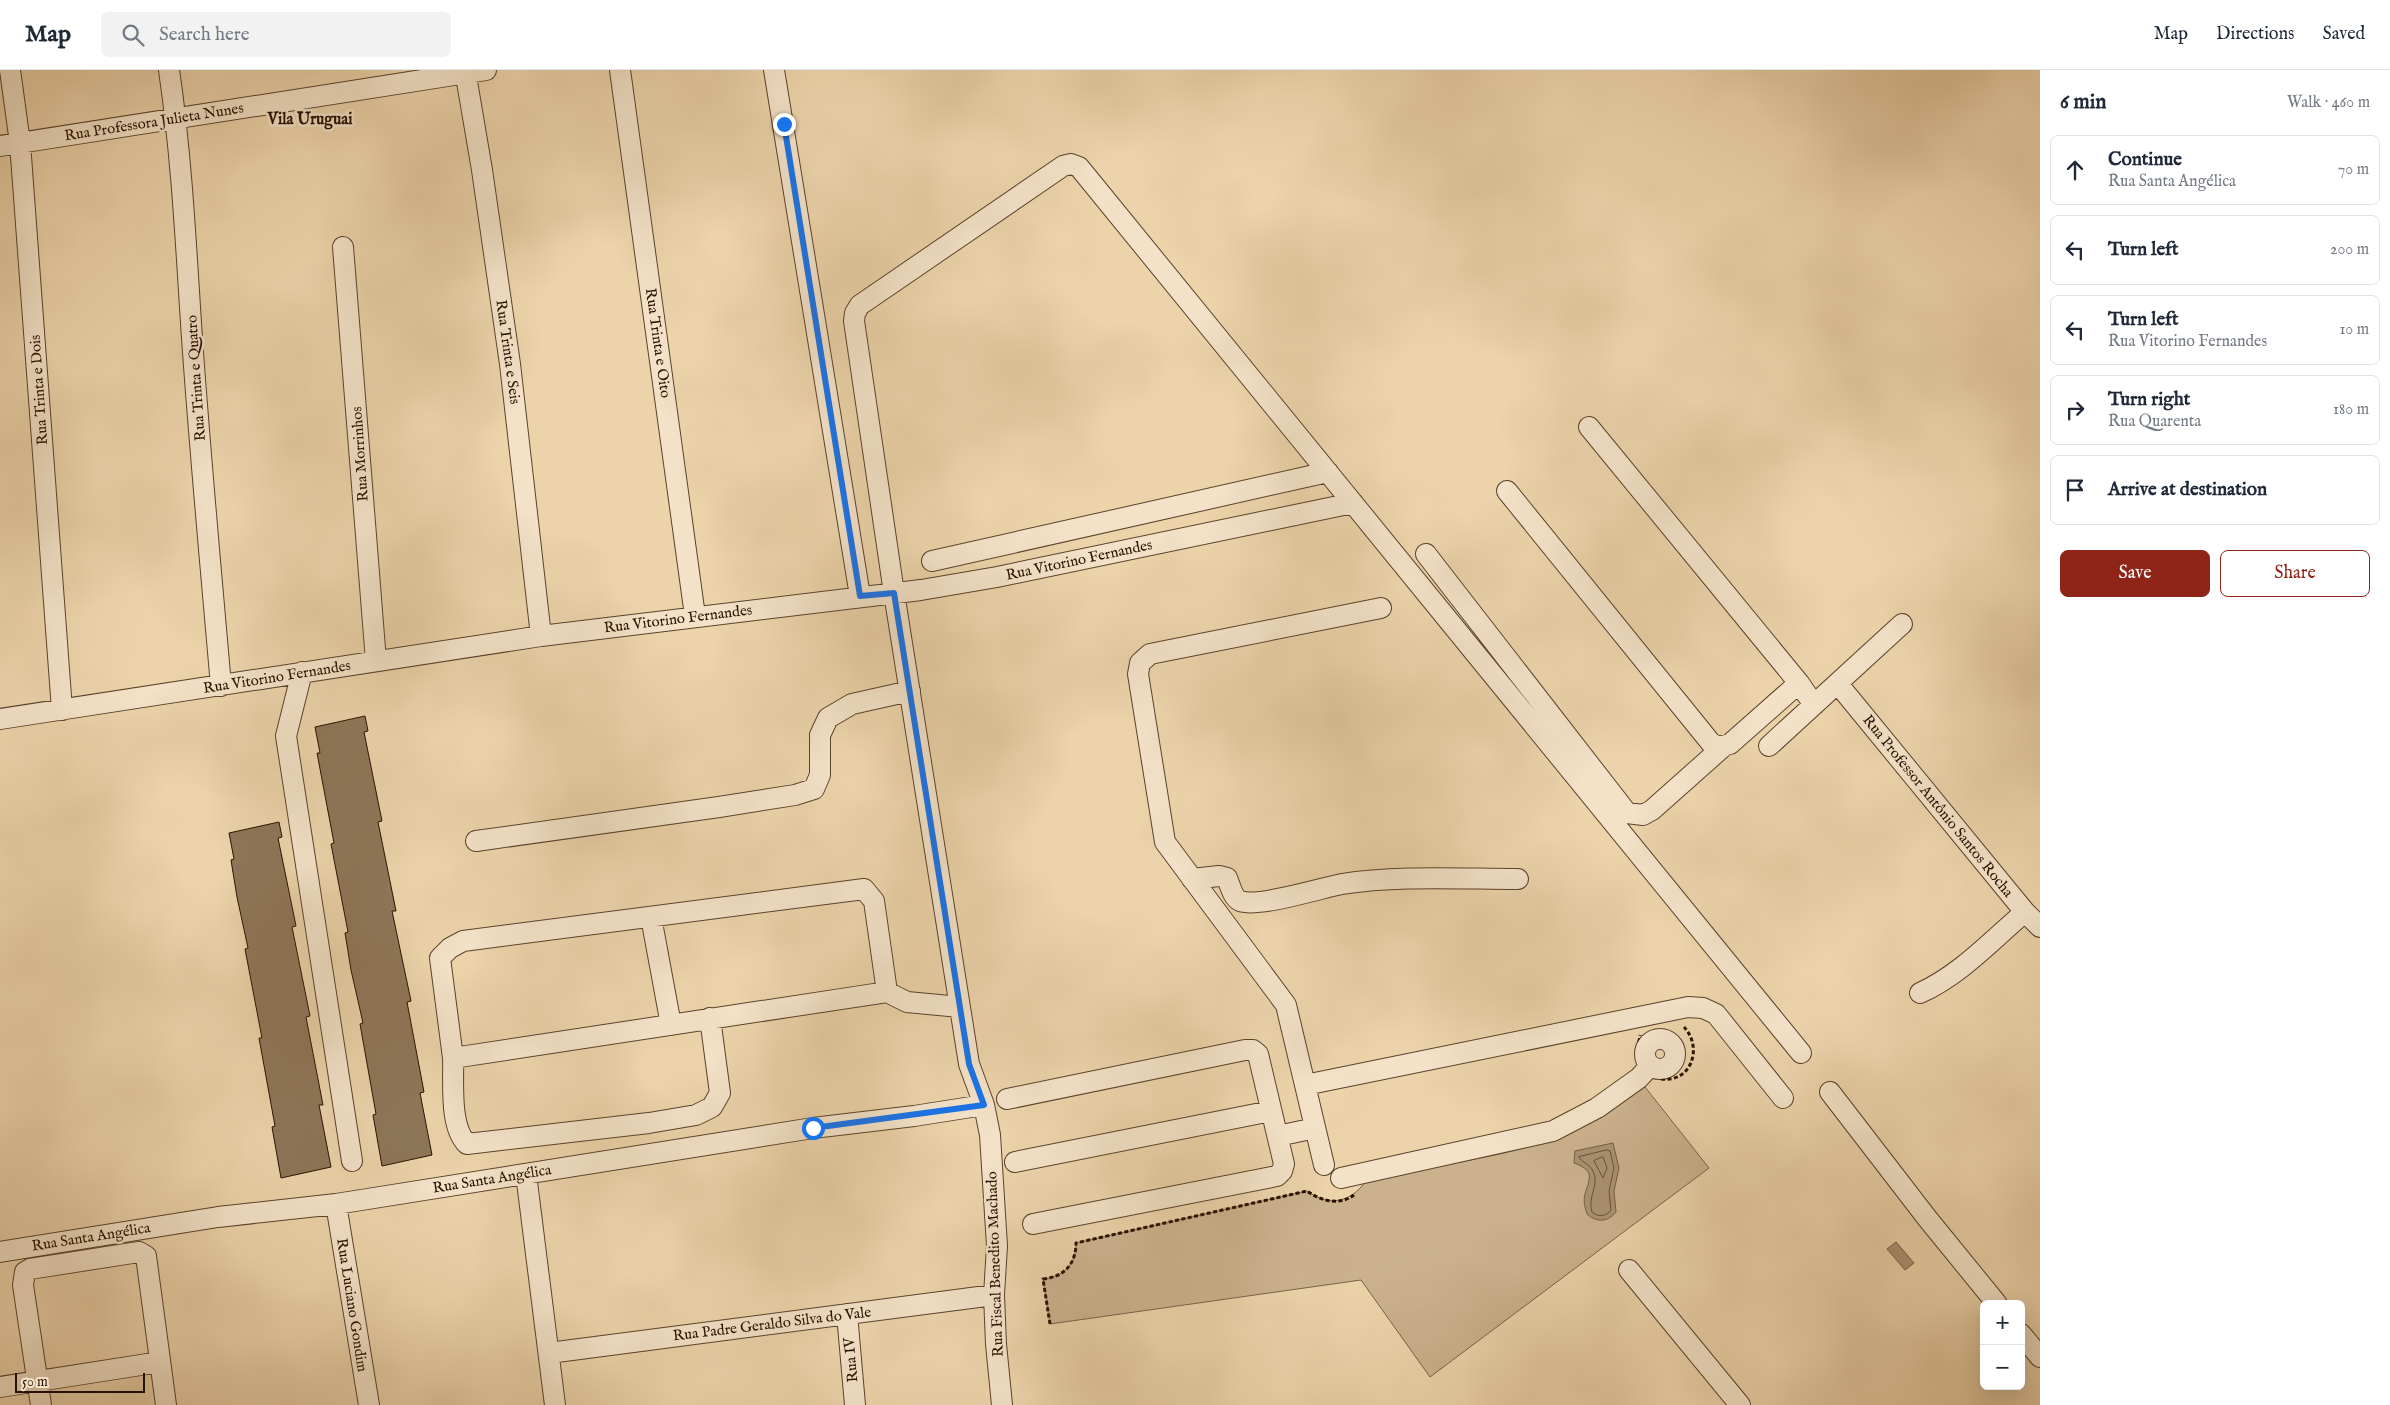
<!DOCTYPE html>
<html lang="en">
<head>
<meta charset="utf-8">
<style>
	body { margin:0; font-family:"IM FELL English",serif; background:#f2f2f3; color:#1f2937 }
	.controls { position:absolute; right:15px; bottom:15px; display:grid; overflow:hidden; border-radius:8px; box-shadow:0 5px 20px #0002 }
	.controls button { width:45px; height:45px; display:grid; place-items:center; padding:0; border:0; border-bottom:1px solid #e0e1e3; background:#fff; color:#1f2937; font:25px sans-serif }
	.scale { position:absolute; left:15px; bottom:12px; width:130px; box-sizing:border-box; padding-left:5px; border:2px solid #291101; border-top:0; font-size:14px; line-height:18px; white-space:nowrap; color:#291101; -webkit-text-stroke:4px #f3e2c8; paint-order:stroke }
	.stop { position:absolute; width:15px; height:15px; margin:-11px; border:4px solid #1a73e8; border-radius:50%; background:#fff }
	.stop.end { background:#1a73e8; border-color:#fff; box-shadow:0 1px 5px #0008 }
	.list { margin:0; padding:0; list-style:none }
	h2 { display:flex; justify-content:space-between; align-items:center; height:65px; margin:0; padding:0 20px; font-size:21px }
	h2 small { font-size:16px; font-weight:400; color:#747a83 }
	.list li { display:grid; grid-template-columns:32px 1fr auto; gap:15px; align-items:center; box-sizing:border-box; height:70px; margin:0 10px 10px; padding:0 10px; border:1px solid #e0e1e3; border-radius:8px }
	.list b { display:block; font-size:19px; white-space:nowrap }
	.list p { margin:0; font-size:16px; white-space:nowrap; color:#747a83 }
	.list em { font-size:16px; font-style:normal; color:#747a83 }
	.actions { display:flex; gap:10px; padding:15px 20px }
	.actions a { flex:1; padding:11px 0; border:1px solid #8f2418; border-radius:8px; text-align:center; font-size:18px; color:#8f2418 }
	.actions .main { background:#8f2418; color:#fff }
	.icon { flex:none; width:28px; height:28px; fill:none; stroke:currentColor; stroke-width:2; stroke-linecap:round; stroke-linejoin:round }
	.map { position:relative; flex:none; width:2040px; height:1335px; overflow:hidden }
	header { display:flex; align-items:center; gap:30px; box-sizing:border-box; height:70px; padding:0 25px; background:#fff; border-bottom:1px solid #e0e1e3 }
	header strong { font-size:24px }
	nav { display:flex; gap:28px; margin-inline-start:auto; font-size:18px }
	.search { width:350px; height:45px; background:#f2f2f3; display:flex; align-items:center; gap:12px; box-sizing:border-box; padding:0 18px; border-radius:8px; color:#747a83; font-size:19px }
	main { display:flex }
	aside { flex:1; background:#fff }
	.map>svg:first-child { display:block }
	.green { fill:#cbb28d; stroke:#7a6247 }
	.water { fill:#aa9171; stroke:#765e44 }
	.lines { fill:none; stroke-linecap:round; stroke-linejoin:round }
	.shore { stroke:#6a5139; stroke-width:1 }
	.building { fill:#8e7659; stroke:#291101 }
	.minor-casing { stroke:#5a422b; stroke-width:22 }
	.path { stroke:#291101; stroke-width:3; stroke-dasharray:4 2.5; stroke-linecap:butt }
	.minor { stroke:#f3e2c8; stroke-width:20 }
	.route { stroke:#1a73e8; stroke-width:6 }
	.labels { text-anchor:middle; dominant-baseline:central; stroke-width:5; stroke-linejoin:round; paint-order:stroke }
	.street-label { font-size:15px; fill:#291101; stroke:#f3e2c8 }
	.neighbourhood-label { font-size:16px; font-weight:bold; fill:#291101; stroke:#f3e2c8 }
</style>
</head>
<body>
<header>
<strong>Map</strong>
<div class="search"><svg class="icon" aria-label="search" viewBox="0 0 24 24"><circle cx="10" cy="10" r="6"/><path d="M15 15l6 6"/></svg>Search here</div>
<nav><a>Map</a><a>Directions</a><a>Saved</a></nav>
</header>
<main>
<div class="map">
<svg width="2040" height="1335" viewBox="0 0 2040 1335">
	<rect width="100%" height="100%" fill="#ecd3aa"/>
	<filter id="stains"><feTurbulence type="fractalNoise" baseFrequency=".004" numOctaves="4"/><feColorMatrix values="0 0 0 0 .2 0 0 0 0 .09 0 0 0 0 .02 0 0 0 .5 -.17"/></filter>
	<radialGradient id="worn" r=".72"><stop offset=".6" stop-color="#630" stop-opacity="0"/><stop offset="1" stop-color="#630" stop-opacity=".3"/></radialGradient>
	<path class="green" d="M1645 1017 1709 1098 1430 1307 1361 1210 1050 1254 1043 1209C1064 1207 1076 1194 1076 1173L1307 1121C1329 1137 1350 1133 1366 1111L1500 1084 1557 1070 1604 1046Z"/>
	<path class="water" d="M1613 1073 1619 1098 1614 1121 1616 1142C1608 1152 1597 1153 1587 1144 1585 1138 1583 1131 1585 1124 1590 1107 1595 1101 1574 1093L1575 1081Z
		M1896 1172 1914 1193 1905 1200 1887 1179Z"/>
	<g class="lines">
		<path class="shore" d="M1607 1080 1610 1081 1614 1098 1609 1121 1611 1140C1606 1147 1597 1147 1592 1142 1587 1126 1600 1115 1593 1101 1590 1094 1582 1093 1579 1087Z
			M1603 1087 1607 1098 1603 1108 1594 1091Z"/>
	</g>
	<path class="building" d="M365 646 368 661 364 662 382 751 378 752 396 841H392L411 931 407 932 424 1022 420 1023 432 1085 382 1096 373 1045 376 1044 360 954 363 953 351 900 345 863 348 862 331 774 334 773 317 683H320L315 657Z
		M279 752 282 767 278 768 296 856 292 857 310 946 306 947 323 1035H319L331 1097 281 1108 272 1057 275 1056 259 968H262L245 879 248 878 237 827 231 790 234 789 229 763Z"/>
	<g class="lines">
		<g class="minor-casing">
			<path id="minor" d="M10 0 20 73 62 640
				M169 0C182 89 186 178 192 268 200 384 211 500 221 616
				M465 0 482 100 510 294 541 566
				M620 0 695 546
				M774 0 860 526
				M0 76 486 0
				M343 177 376 591
				M1589 357 1799 613 1814 635
				M1507 421 1711 673 1719 677 1730 674 1799 613
				M1426 484 1627 743 1643 745 1652 740 1724 676
				M932 491 1328 402
				M302 602 286 666 352 1091
				M1838 614 2025 842 2040 857
				M0 649 541 566 921 520 997 507 1353 433
				M1769 676 1902 554
				M476 771 719 737 795 725 814 719 820 705V665L828 648 852 634 910 621
				M1192 809 1219 806 1227 808C1230 815 1233 828 1240 831 1258 838 1321 818 1342 814 1395 805 1463 809 1518 809
				M651 847 671 955
				M887 922 874 831 864 819 463 871 450 878 440 888 453 988 887 922 907 932 960 937
				M1920 923C1960 905 1991 871 2025 842
				M1645 984a15 15 0 1 1 30 0a15 15 0 1 1-30 0Z
				M453 988C454 1012 449 1056 467 1074L649 1053 696 1045 712 1037 720 1023 710 948
				M1305 1015 1688 937 1703 938 1716 944 1783 1028
				M1830 1022 1927 1148 1997 1234
				M1007 1029 1245 980H1253L1258 984 1284 1094 1282 1101 1277 1106 1033 1154
				M1278 1066 1315 1058
				M1015 1092 1271 1041
				M1324 1095 1286 935 1165 772 1138 604 1140 593 1150 584 1381 538
				M526 1104 555 1335
				M1341 1108 1553 1061 1597 1038 1639 1008 1650 996
				M336 1134 369 1335
				M0 1182 218 1147 336 1134 813 1058 914 1046 984 1035
				M1629 1200 1740 1335
				M847 1244 855 1335
				M2021 1264 2040 1287
				M549 1283 994 1225
				M0 1317 160 1292
				M41 1335 23 1215 25 1202 30 1199 139 1182 146 1186 166 1335
				M1002 1335 996 1274 994 1225 997 1176 990 1065 984 1035 969 994 894 523 854 251 855 243 860 235 1063 96 1071 94 1079 97 1801 983"/>
		</g>
		<path class="path" d="M1637 985 1640 965
			M1661 1009C1692 1013 1703 977 1684 957
			M1050 1254 1043 1209C1064 1207 1076 1194 1076 1173L1307 1121C1321 1131 1339 1136 1354 1125"/>
		<use href="#minor" class="minor"/>
	</g>
	<g class="lines">
		<path class="route" d="M784 54 860 526 894 523 969 994 984 1035 813 1058"/>
	</g>
	<g class="labels">
		<g class="street-label">
			<text transform="translate(154 52) rotate(-9)">Rua Professora Julieta Nunes</text>
			<text transform="translate(658 273) rotate(82)">Rua Trinta e Oito</text>
			<text transform="translate(508 282) rotate(82)">Rua Trinta e Seis</text>
			<text transform="translate(196 308) rotate(-94)">Rua Trinta e Quatro</text>
			<text transform="translate(39 320) rotate(-94)">Rua Trinta e Dois</text>
			<text transform="translate(360 384) rotate(-94)">Rua Morrinhos</text>
			<text transform="translate(1079 490) rotate(-12)">Rua Vitorino Fernandes</text>
			<text transform="translate(678 549) rotate(-7)">Rua Vitorino Fernandes</text>
			<text transform="translate(277 607) rotate(-9)">Rua Vitorino Fernandes</text>
			<text transform="translate(1938 736) rotate(51)">Rua Professor Antônio Santos Rocha</text>
			<text transform="translate(492 1109) rotate(-9)">Rua Santa Angélica</text>
			<text transform="translate(91 1167) rotate(-9)">Rua Santa Angélica</text>
			<text transform="translate(995 1194) rotate(-92)">Rua Fiscal Benedito Machado</text>
			<text transform="translate(352 1235) rotate(81)">Rua Luciano Gondim</text>
			<text transform="translate(772 1254) rotate(-7)">Rua Padre Geraldo Silva do Vale</text>
			<text transform="translate(851 1290) rotate(-95)">Rua IV</text>
		</g>
		<g class="neighbourhood-label">
			<text x="310" y="50">Vila Uruguai</text>
		</g>
	</g>
	<rect width="100%" height="100%" filter="url(#stains)"/>
	<rect width="100%" height="100%" fill="url(#worn)"/>
</svg>
<div class="controls">
<button>+</button>
<button>−</button>
</div>
<div class="scale">50 m</div>
<div class="stop" style="left:813px;top:1058px"></div>
<div class="stop end" style="left:784px;top:54px"></div>
</div>
<aside>
<h2>6 min<small>Walk · 460 m</small></h2>
<ul class="list">
<li><svg class="icon" aria-label="ahead" viewBox="0 0 24 24"><path d="M12 20V5M6 11l6-6 6 6"/></svg><div><b>Continue</b><p>Rua Santa Angélica</p></div><em>70 m</em></li>
<li><svg class="icon" aria-label="left" viewBox="0 0 24 24"><path d="M17 20v-9H6M10 6l-5 5 5 5"/></svg><div><b>Turn left</b></div><em>200 m</em></li>
<li><svg class="icon" aria-label="left" viewBox="0 0 24 24"><path d="M17 20v-9H6M10 6l-5 5 5 5"/></svg><div><b>Turn left</b><p>Rua Vitorino Fernandes</p></div><em>10 m</em></li>
<li><svg class="icon" aria-label="right" viewBox="0 0 24 24"><path d="M7 20v-9h11M14 6l5 5-5 5"/></svg><div><b>Turn right</b><p>Rua Quarenta</p></div><em>180 m</em></li>
<li><svg class="icon" aria-label="arrive" viewBox="0 0 24 24"><path d="M6 21V4h12l-3 4 3 4H6"/></svg><div><b>Arrive at destination</b></div></li>
</ul>
<div class="actions"><a class="main">Save</a><a>Share</a></div>
</aside>
</main>
</body>
</html>
